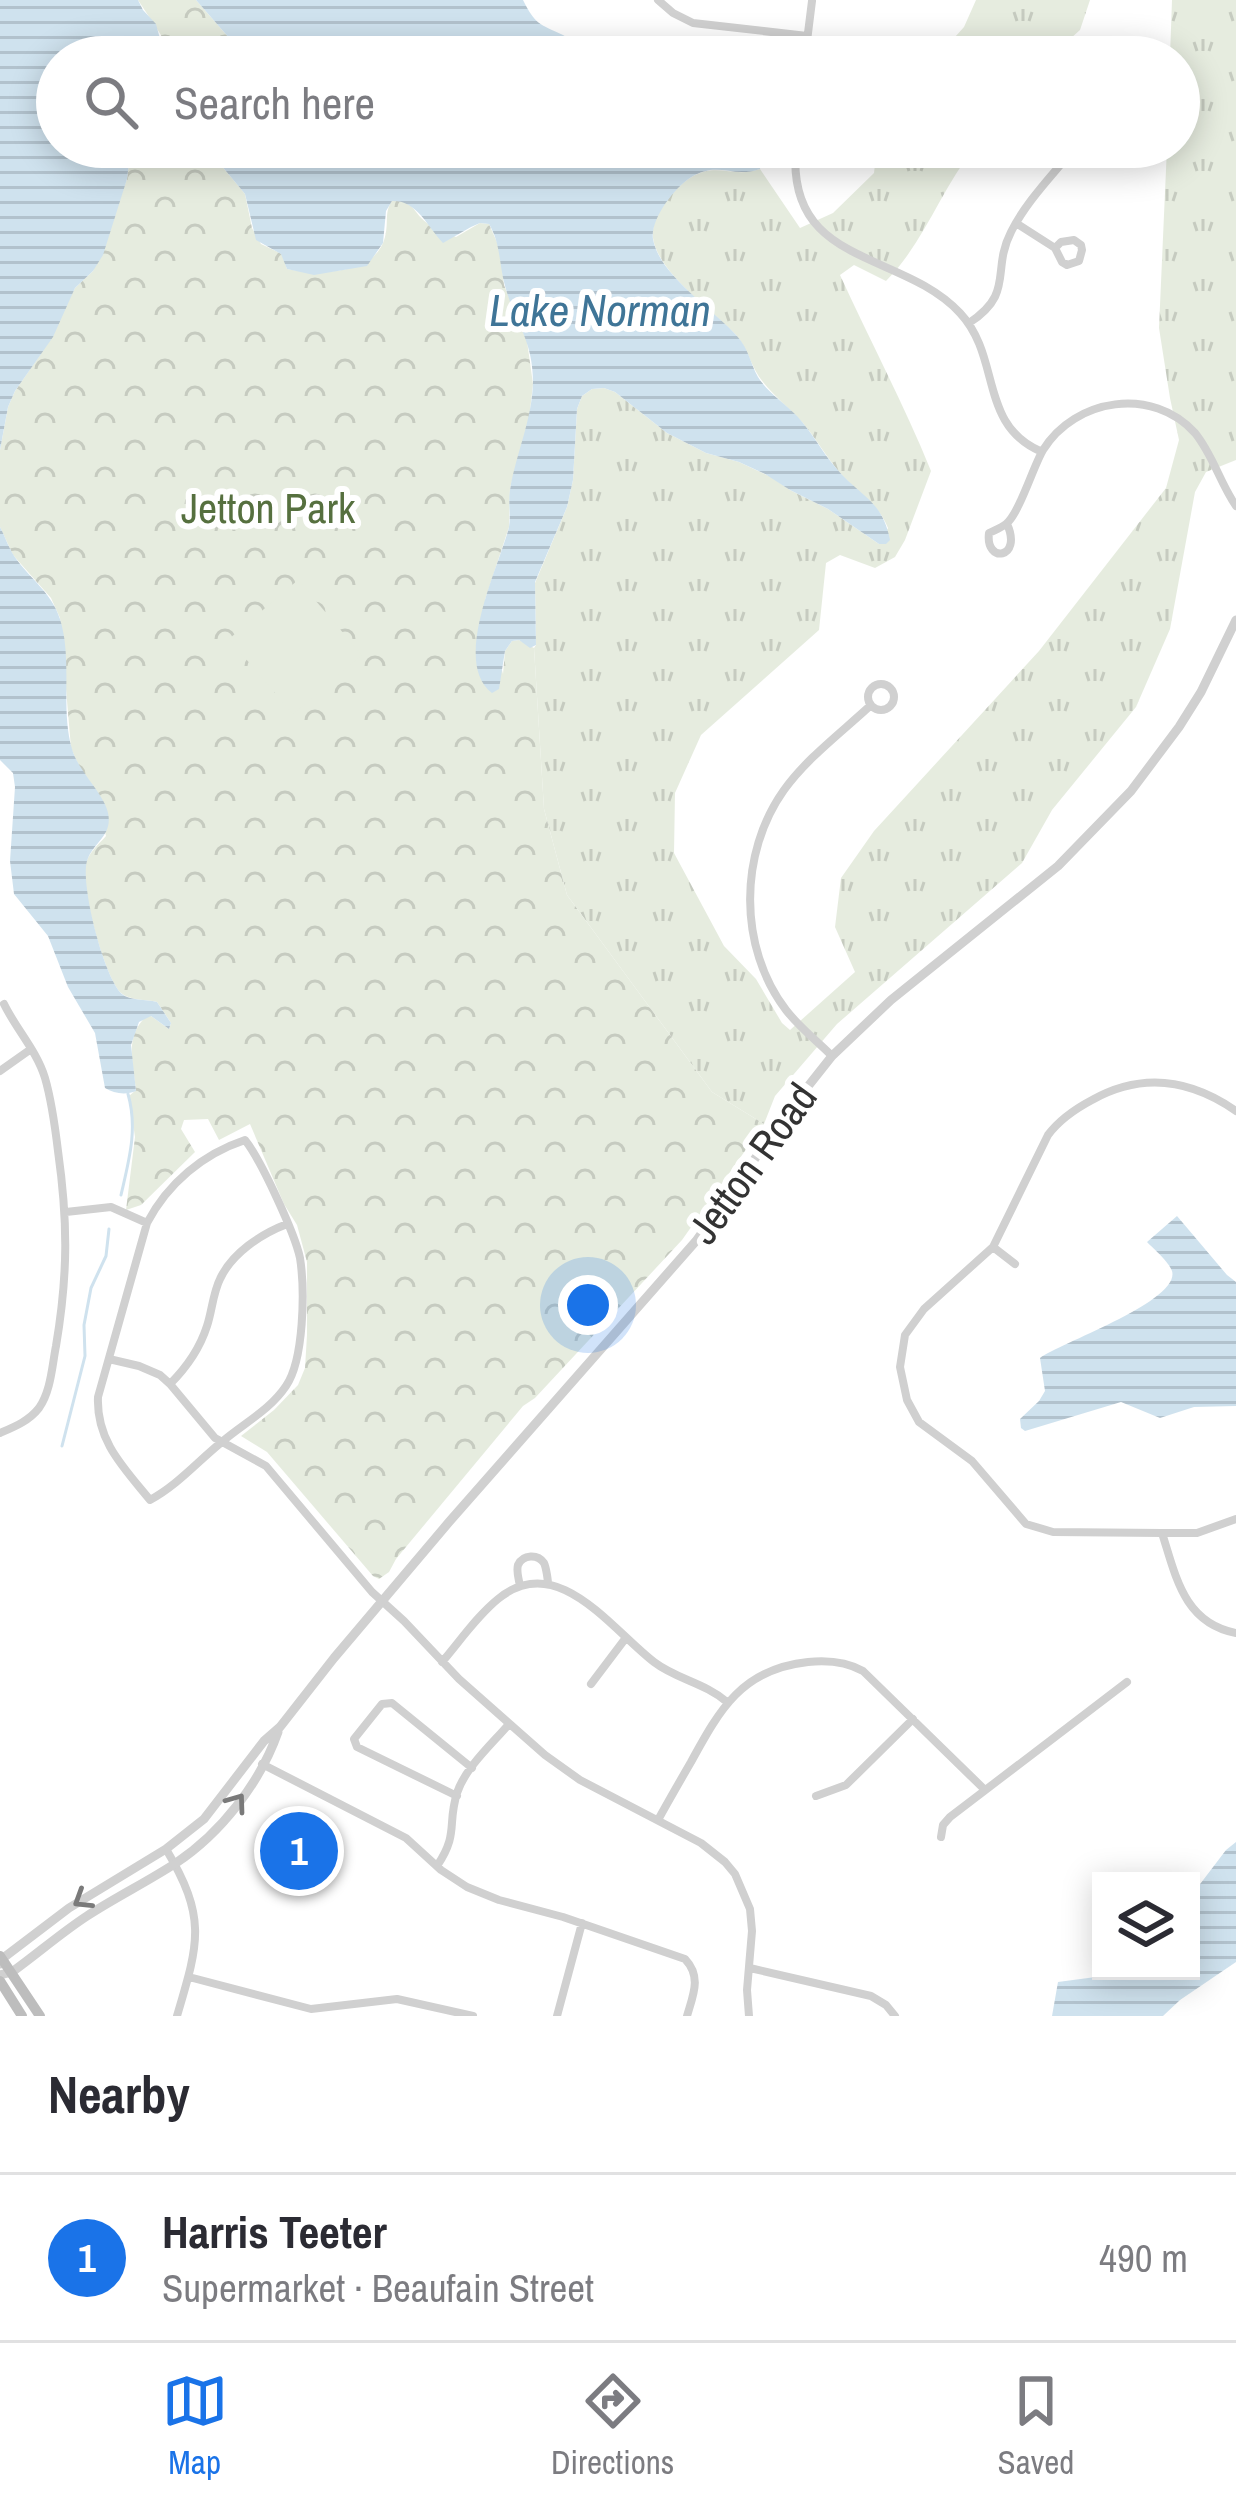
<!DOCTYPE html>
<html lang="en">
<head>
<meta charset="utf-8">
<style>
	body { margin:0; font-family:"Archivo Narrow",sans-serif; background:#f2f2f3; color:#2b2b33 }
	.controls { position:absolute; right:36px; bottom:36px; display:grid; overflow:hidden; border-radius:0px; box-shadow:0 6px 30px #0003 }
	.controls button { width:108px; height:108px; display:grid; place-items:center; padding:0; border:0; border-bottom:3px solid #e1e1e2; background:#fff; color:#2b2b33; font:60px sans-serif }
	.you { position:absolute; left:588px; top:1305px; width:42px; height:42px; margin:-30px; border:9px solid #fff; border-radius:50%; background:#1a73e8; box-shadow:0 0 0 18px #1a73e833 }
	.badge { display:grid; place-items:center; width:78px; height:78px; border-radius:50%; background:#1a73e8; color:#fff; font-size:39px; font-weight:700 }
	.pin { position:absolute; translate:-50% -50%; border:6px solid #fff; box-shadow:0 3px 12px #0006 }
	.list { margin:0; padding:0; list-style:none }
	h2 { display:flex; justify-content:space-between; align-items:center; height:156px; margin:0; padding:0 48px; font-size:51px }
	h2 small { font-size:39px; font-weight:400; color:#7c7c81 }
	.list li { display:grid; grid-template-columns:78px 1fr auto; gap:36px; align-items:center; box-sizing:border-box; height:168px; padding:0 48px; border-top:3px solid #e1e1e2 }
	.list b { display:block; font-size:45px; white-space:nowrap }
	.list p { margin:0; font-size:39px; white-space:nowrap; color:#7c7c81 }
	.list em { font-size:39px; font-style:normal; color:#7c7c81 }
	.icon { flex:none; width:66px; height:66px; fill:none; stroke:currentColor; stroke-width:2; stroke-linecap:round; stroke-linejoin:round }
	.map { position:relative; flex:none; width:1236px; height:2016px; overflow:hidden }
	.search { position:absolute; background:#fff; box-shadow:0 6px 30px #0003; left:36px; right:36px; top:36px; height:132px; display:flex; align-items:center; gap:30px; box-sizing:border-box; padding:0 42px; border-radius:66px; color:#7c7c81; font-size:45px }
	.sheet { height:324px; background:#fff }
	nav { display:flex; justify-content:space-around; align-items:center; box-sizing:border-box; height:168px; border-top:3px solid #e1e1e2; background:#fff; font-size:33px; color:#7c7c81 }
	nav a { display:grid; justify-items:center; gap:6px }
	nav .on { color:#1a73e8 }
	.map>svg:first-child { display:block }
	.grass { fill:url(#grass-tufts) }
	.park { fill:url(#park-crowns) }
	.pitch { fill:#e6ecdf }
	.water { fill:url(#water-rules) }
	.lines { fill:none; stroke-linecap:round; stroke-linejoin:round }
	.stream { stroke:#cfe2ee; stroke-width:3 }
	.minor { stroke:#d0d0d0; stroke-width:8 }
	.tertiary { stroke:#d0d0d0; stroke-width:9 }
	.secondary { stroke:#bdbdbd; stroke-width:10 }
	.oneway { stroke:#7a7a7a }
	.labels { text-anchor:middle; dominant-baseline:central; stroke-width:12; stroke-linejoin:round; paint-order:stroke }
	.park-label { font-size:42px; fill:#56703f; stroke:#fff }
	.street-label { font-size:42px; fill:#333; stroke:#fff }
	.water-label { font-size:45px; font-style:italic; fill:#3f7597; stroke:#fff }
</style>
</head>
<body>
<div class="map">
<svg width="1236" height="2016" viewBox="0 0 1236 2016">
	<defs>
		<pattern id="grass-tufts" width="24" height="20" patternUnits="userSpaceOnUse" patternTransform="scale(3)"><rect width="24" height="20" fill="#e6ecdf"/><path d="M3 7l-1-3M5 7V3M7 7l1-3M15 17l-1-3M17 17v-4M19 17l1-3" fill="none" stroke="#c6cbc0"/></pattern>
		<pattern id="park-crowns" width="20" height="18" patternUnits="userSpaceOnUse" patternTransform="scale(3)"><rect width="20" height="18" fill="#e6ecdf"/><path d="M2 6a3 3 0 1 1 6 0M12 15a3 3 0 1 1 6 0" fill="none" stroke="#c6cbc0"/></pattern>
		<pattern id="water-rules" width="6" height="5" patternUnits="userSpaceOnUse" patternTransform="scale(3)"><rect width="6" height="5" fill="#cfe2ee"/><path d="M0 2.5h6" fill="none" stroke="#b2c2cd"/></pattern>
	</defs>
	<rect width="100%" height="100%" fill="#fff"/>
	<path class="grass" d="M976 0H1090L1080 30 1050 57H937L964 27Z
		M1172 0H1236V460L1206 472 1195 492 1170 629 1136 707 1052 810 1022 863 837 1024 775 1096 764 1124 712 1092 567 895 544 809 534 648 536 645 535 583 567 507 573 480 577 409 582 396 592 389 604 388 615 392 667 433 706 453 739 462 773 478 790 490 828 509 879 544 888 528C876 500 859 495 840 473 826 457 816 438 802 422 789 408 775 397 763 382 751 368 749 350 736 335 713 311 658 273 653 238 650 217 673 189 690 178 718 161 732 179 760 169L800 228 833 213 874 173 877 147H975C941 189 924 243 886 281L854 265 840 275C870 341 904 404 931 471L905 540 895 557 875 568 840 555 826 563 819 630 701 735 675 793 674 853 724 946 756 979 782 1023 790 1030 855 972 835 927 841 878 874 831 1039 651 1166 488 1179 440 1170 398 1159 328 1167 147H1179V57H1170Z"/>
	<path class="park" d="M138 0H196L237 47 238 57H165L161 35Z
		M131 147H206L245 194 252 228 261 244 282 254 287 269C319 275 376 275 385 237 389 222 384 212 392 201 416 201 411 211 427 223 434 229 447 233 456 237L480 223 489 224 500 249 504 285 527 341 533 384 529 420 510 488 509 527 485 600 503 674 505 651 512 641 519 640 534 648 544 809 567 895 712 1092 764 1124 682 1240 535 1398 523 1406 396 1559 389 1572 379 1579 373 1576 267 1452 241 1436 274 1410 298 1385 305 1368 307 1335V1262L297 1225 284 1204 250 1124 219 1140 208 1119 184 1120 181 1129 195 1152 141 1205 126 1210 135 1137 129 1096 136 1090C133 1064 124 1035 147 1016H151L169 1029 171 1023 157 1002C146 999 130 1001 121 993 105 978 81 889 85 867 87 854 98 845 106 836L93 786 80 769 71 748 60 618 51 598 13 555 0 527V450L8 407 15 391 40 355 75 288 93 271 127 179Z"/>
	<path class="pitch" d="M298 580 362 655 293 714 229 639Z"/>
	<path class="water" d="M0 0H138L143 10 156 24 165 57H57V147H131L127 179 103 255 93 271 75 288 53 337 15 391 8 407 0 450Z
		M196 0H523C535 24 539 24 563 35 572 40 579 49 587 57H238L237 47Z
		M206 147H763L760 169C732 179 718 160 690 178 674 188 650 220 653 239 659 275 714 310 737 336 749 349 750 363 758 377 768 393 785 403 797 416 812 432 822 452 836 468 860 497 882 499 890 540L886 544H879L828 509 790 490 765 474 739 462 706 453 667 433 615 392 604 388 592 389 582 396 577 409 573 480 567 507 535 582 536 645 530 648 519 640 512 641 505 651 499 689 492 693C451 662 499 567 509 527 511 515 508 503 510 490 516 453 532 421 533 382 533 339 515 323 505 286 499 265 501 244 489 224L480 223 471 227 443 243C427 226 417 200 392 201L386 211 383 243 367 266 314 275 287 269 281 254 256 240 245 194Z
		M0 527C6 538 9 550 17 560 32 580 52 594 60 619 73 661 60 708 72 749 78 771 105 795 108 813 113 836 93 842 87 861 80 884 104 978 122 994 130 1001 146 999 157 1002L171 1023 169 1029 151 1016 139 1022 131 1045 136 1091C127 1095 114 1094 105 1088L95 1033 68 987 48 936 14 894 10 861 15 787 13 773 0 760Z
		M1177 1216 1227 1275 1236 1282V1406L1194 1407 1160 1418 1121 1402 1025 1431 1021 1428 1020 1419 1039 1401 1045 1391 1040 1358C1060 1343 1181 1301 1172 1271 1169 1262 1154 1249 1147 1242Z
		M1236 1842V1962L1180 2000 1163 2016H1052L1058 1982 1103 1976 1112 1971H1191V1896L1226 1850Z"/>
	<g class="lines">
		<path class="stream" d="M121 1195C129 1160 138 1129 128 1094
			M62 1446 85 1356 84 1325 91 1288 106 1256 109 1229"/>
		<path class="minor" d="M658 0 673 13 693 23 807 36
			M805 57 812 1
			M796 147C785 267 902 250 960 313 1002 358 978 425 1042 452
			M1016 223 1055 248 1062 262 1067 265 1079 261 1082 250 1081 245 1074 240 1061 242 1055 248
			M969 323C1015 293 991 271 1011 232 1027 200 1054 174 1075 147
			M1007 524C1023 559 985 564 989 533 995 530 1001 528 1006 524 1019 514 1033 467 1043 450 1075 398 1153 386 1195 433 1213 455 1220 483 1236 506
			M868 697a13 13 0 1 1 26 0a13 13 0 1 1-26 0Z
			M832 1056C817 1041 799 1027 786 1010 738 947 739 853 784 790 807 758 842 732 871 705
			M0 1071 31 1049
			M245 1140C261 1160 295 1234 300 1258 305 1290 304 1360 286 1386 270 1410 244 1423 223 1441 199 1460 178 1485 150 1500 124 1468 96 1441 98 1397L147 1223C168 1183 203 1154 245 1140Z
			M66 1212 111 1207 147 1223
			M993 1247 1015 1264
			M109 1359 139 1366 160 1375 170 1384 215 1438 266 1466 372 1592 404 1621 459 1679 545 1755 580 1780 701 1843 725 1862 735 1874 750 1909 752 1931 747 1990 749 2016
			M170 1384C186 1368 200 1348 207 1326 212 1311 213 1293 220 1279 232 1253 261 1234 287 1224
			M0 1433C14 1427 29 1421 39 1408 51 1391 52 1366 56 1346 68 1275 68 1222 58 1151 55 1126 52 1102 45 1078 37 1051 16 1029 4 1004
			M1236 1519 1197 1533H1162C1176 1577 1184 1623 1236 1633
			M1162 1533 1053 1532 1026 1524 972 1461 919 1422 907 1400 900 1367 905 1335 924 1309 993 1247 1048 1135C1060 1119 1075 1109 1092 1100 1142 1072 1190 1079 1236 1111
			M520 1586C519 1580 516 1571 518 1565 523 1554 538 1554 544 1563 546 1567 548 1580 548 1584
			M442 1662C460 1641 477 1616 498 1599 557 1550 611 1629 654 1662 676 1679 705 1683 727 1702
			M591 1684 625 1639
			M262 1764 406 1838 441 1870 467 1887 499 1900 563 1917 685 1959C702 1977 693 1995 687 2016
			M457 1796 357 1747 354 1739 382 1704 392 1703 472 1768
			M816 1796 846 1785 913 1719
			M658 1820C669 1800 680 1781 691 1762 720 1709 742 1669 808 1662 827 1660 845 1661 863 1671L985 1790
			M941 1837 943 1825 950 1817 1127 1682
			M166 1849C207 1918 199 1942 177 2016
			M437 1866C459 1833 447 1825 457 1793 465 1768 492 1744 509 1724
			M750 1968 871 1996 886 2005 895 2016
			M189 1977 311 2009 397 1999 473 2016
			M557 2016 582 1923"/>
		<path class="tertiary" d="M0 1964 2 1959 69 1908 166 1849 204 1819 264 1741 280 1727 334 1658 449 1522 696 1241 794 1104 832 1056 891 1000 1058 866 1131 791 1179 727 1201 692 1236 620
			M0 1975 12 1972C37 1954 61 1933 87 1916 116 1897 147 1882 176 1863 221 1833 260 1783 278 1732"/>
		<path class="secondary" d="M0 1956 40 2016
			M0 1981 22 2016"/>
	</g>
	<defs><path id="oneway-chevron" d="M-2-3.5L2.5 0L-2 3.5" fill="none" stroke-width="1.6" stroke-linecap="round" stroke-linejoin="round" transform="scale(3)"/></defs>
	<g class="oneway">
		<use href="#oneway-chevron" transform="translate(237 1802) rotate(-54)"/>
		<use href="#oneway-chevron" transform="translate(82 1900) rotate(148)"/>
	</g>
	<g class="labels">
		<g class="park-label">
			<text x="268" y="508">Jetton Park</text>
		</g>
		<g class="street-label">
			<text transform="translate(752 1163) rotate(-54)">Jetton Road</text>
		</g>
		<g class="water-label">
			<text x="600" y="309">Lake Norman</text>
		</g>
	</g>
</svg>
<div class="controls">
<button><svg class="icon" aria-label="layers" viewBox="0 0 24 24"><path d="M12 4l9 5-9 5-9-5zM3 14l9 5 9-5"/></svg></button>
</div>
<div class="you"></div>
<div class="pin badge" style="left:299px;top:1851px">1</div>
<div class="search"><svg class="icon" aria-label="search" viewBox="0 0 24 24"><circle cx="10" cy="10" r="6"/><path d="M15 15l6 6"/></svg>Search here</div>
</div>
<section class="sheet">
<h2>Nearby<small></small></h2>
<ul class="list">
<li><span class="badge">1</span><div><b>Harris Teeter</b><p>Supermarket · Beaufain Street</p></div><em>490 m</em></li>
</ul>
</section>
<nav>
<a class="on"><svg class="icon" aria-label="map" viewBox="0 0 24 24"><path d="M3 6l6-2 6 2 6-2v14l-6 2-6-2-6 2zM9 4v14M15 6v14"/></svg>Map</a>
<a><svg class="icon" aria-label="directions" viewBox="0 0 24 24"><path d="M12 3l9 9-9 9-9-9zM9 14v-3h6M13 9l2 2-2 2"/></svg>Directions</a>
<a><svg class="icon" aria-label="saved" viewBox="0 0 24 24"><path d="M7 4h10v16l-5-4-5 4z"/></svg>Saved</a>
</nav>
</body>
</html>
